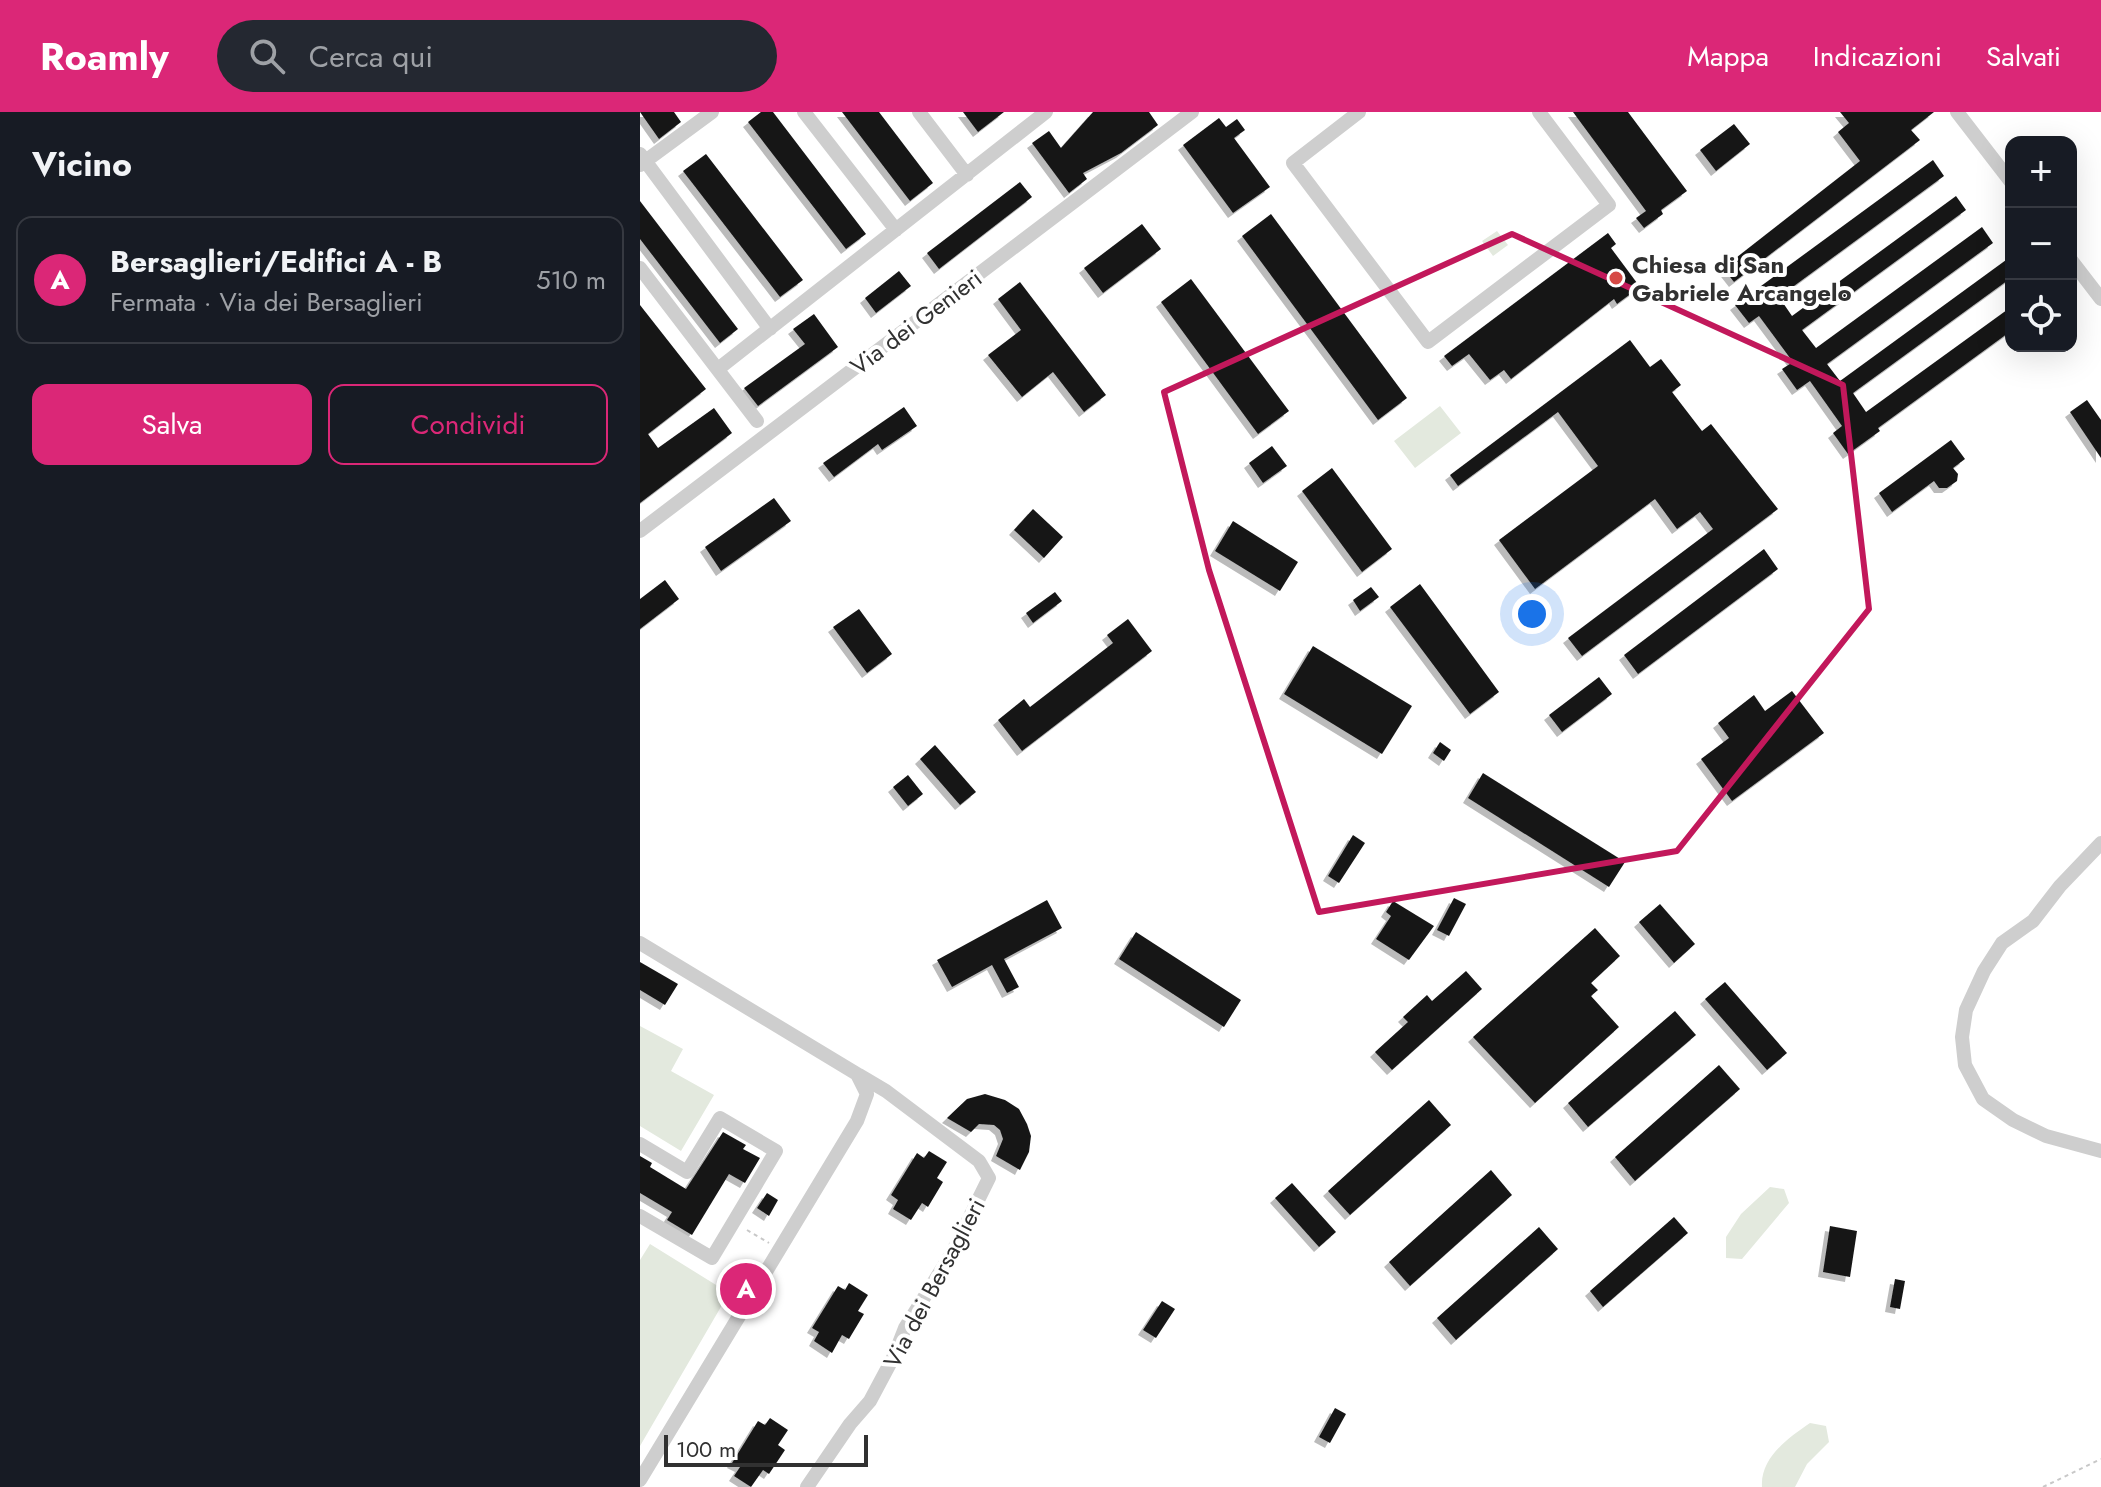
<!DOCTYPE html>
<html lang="it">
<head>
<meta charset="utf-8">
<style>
	body { margin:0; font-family:Jost,sans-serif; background:#242831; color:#f1f3f6 }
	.controls { position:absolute; right:24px; top:24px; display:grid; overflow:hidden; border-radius:16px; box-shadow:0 8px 32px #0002 }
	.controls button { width:72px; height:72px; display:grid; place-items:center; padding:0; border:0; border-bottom:2px solid #363941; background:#171b24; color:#f1f3f6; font:40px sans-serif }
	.scale { position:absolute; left:24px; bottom:20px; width:204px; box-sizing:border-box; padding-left:8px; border:4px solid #313131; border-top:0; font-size:22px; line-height:28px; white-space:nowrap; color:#313131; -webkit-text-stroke:6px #fff; paint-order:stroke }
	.you { position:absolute; left:892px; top:502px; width:28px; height:28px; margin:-20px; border:6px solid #fff; border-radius:50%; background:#1a73e8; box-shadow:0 0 0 12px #1a73e833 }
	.badge { display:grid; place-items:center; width:52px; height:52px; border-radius:50%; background:#db2777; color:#fff; font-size:26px; font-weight:700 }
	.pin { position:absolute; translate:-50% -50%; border:4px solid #fff; box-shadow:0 2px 8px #0006 }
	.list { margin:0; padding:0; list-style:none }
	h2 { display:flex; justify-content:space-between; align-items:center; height:104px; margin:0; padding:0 32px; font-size:34px }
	h2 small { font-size:26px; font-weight:400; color:#9ea1a6 }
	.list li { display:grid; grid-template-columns:52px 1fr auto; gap:24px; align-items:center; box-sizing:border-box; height:128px; margin:0 16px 16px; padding:0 16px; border:2px solid #363941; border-radius:16px }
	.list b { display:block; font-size:30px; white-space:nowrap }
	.list p { margin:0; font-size:26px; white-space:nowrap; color:#9ea1a6 }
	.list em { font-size:26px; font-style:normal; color:#9ea1a6 }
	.actions { display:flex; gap:16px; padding:24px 32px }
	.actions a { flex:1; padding:18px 0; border:2px solid #db2777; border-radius:16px; text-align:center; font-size:28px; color:#db2777 }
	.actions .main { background:#db2777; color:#fff }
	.icon { flex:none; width:44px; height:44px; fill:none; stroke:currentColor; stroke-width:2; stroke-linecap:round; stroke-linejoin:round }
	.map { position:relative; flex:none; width:1461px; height:1375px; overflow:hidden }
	header { display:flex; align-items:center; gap:48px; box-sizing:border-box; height:112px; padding:0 40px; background:#db2777; color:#fff }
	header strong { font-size:38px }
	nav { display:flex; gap:44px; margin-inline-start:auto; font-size:28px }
	.search { width:560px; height:72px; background:#242831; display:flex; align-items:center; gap:20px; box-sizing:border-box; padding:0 28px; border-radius:44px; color:#9ea1a6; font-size:30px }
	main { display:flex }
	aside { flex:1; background:#171b24 }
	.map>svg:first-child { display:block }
	.green { fill:#e3e9de }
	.building { fill:#181818; filter:url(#shadow) }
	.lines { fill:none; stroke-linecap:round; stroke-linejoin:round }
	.path { stroke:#c8c8c8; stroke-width:2; stroke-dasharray:4 4; stroke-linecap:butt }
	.minor { stroke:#cecece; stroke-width:14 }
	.marked { fill:none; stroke:#c2185b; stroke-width:6; stroke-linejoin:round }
	.poi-dot { fill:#d64a46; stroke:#fff; stroke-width:3 }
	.labels { text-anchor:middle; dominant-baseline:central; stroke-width:8; stroke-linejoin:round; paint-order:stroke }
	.poi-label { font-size:24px; font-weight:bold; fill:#313131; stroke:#fff; text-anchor:start }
	.street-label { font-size:24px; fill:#313131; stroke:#fff }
</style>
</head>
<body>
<header>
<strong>Roamly</strong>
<div class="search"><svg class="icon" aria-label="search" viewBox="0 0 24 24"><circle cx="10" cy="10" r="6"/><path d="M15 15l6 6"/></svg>Cerca qui</div>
<nav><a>Mappa</a><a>Indicazioni</a><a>Salvati</a></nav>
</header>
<main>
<aside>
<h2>Vicino<small></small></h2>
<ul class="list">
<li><span class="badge">A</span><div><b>Bersaglieri/Edifici A - B</b><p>Fermata · Via dei Bersaglieri</p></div><em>510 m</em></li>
</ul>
<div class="actions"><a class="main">Salva</a><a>Condividi</a></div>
</aside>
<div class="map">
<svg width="1461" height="1375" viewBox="0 0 1461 1375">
	<defs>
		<filter id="shadow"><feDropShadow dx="-5" dy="5" stdDeviation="0" flood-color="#0004"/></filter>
	</defs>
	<rect width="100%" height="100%" fill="#fff"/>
	<path class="green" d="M857 119 868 133 853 144 842 129Z
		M800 294 821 321 775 356 754 329Z
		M0 914 43 937 31 959 74 983 41 1039 0 1014Z
		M1130 1075 1144 1077 1149 1091 1102 1147 1086 1146V1125L1101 1102Z
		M10 1132 89 1181 0 1334V1148Z
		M1170 1311 1186 1314 1189 1330 1167 1352 1155 1375H1122C1120 1346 1148 1326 1170 1311Z"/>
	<path class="building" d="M0 0H34L41 10 19 27Z
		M121 0H133L226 122 206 137 108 10Z
		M202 0H239L293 71 270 89Z
		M323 0H364L338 20Z
		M453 0H509L518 13 481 41 443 61 447 67 429 81 392 31 409 19 421 36Z
		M933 0H988L1047 79 1021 98 1023 102 1004 116 996 106 1006 99Z
		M1200 0H1294L1271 18 1280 28 1094 170 1083 156 1220 49 1198 20 1209 11Z
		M579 6 586 15 597 7 605 18 594 26 630 75 593 101 543 33Z
		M1094 12 1110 32 1076 59 1060 38Z
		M66 42 163 168 140 185 43 59Z
		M1293 48 1304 64 1139 185 1152 204 1316 84 1326 98 1162 218 1176 236 1342 115 1353 131 1187 252 1200 269 1366 148 1371 155V166L1213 281 1226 300 1371 195V219L1238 316 1240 319 1208 342 1193 321 1202 314 1170 269 1157 278 1142 257 1153 250 1119 204 1109 211 1095 193Z
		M380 70 392 85 299 157 287 141Z
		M0 89 98 217 80 231 0 127Z
		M631 102 767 286 738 308 602 124Z
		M502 112 521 137 463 181 444 156Z
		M968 121 976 132 971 136 1000 175 977 192 974 187 871 267 864 258 850 268 829 242 812 254 804 244Z
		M259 159 271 174 236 201 225 186Z
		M551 167 649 299 618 322 521 190Z
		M380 170 466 283 444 300 413 260 382 285 348 243 381 218 358 187Z
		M0 193 66 277 8 322 18 336 74 296 92 321 0 391Z
		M174 202 198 235 118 294 104 276 165 232 153 217Z
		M990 228 1010 255 1021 247 1041 273 1032 280 1062 319 1071 312 1138 397 942 544 928 526 1073 417 1060 400 1037 417 1015 387 895 477 859 428 958 354 918 300 818 374 810 363Z
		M1447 288 1461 308V346L1430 300Z
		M264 295 277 314 242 338 238 332 194 365 183 351Z
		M1311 328 1325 347 1313 356 1318 362 1317 369 1307 376H1299L1294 369 1252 400 1239 381Z
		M632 334 647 354 623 371 609 351Z
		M692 356 752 437 722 460 662 379Z
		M134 386 151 409 81 459 65 435Z
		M393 397 423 425 404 446 374 418Z
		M593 409 658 450 640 479 575 439Z
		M1124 437 1138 457 998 562 984 543Z
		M25 468 39 487 0 517V487Z
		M780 472 859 580 830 602 750 495Z
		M731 475 739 485 720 499 713 488Z
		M415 480 422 489 393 511 386 501Z
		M219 497 252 542 227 561 193 515Z
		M488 507 512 539 382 639 358 608 384 587 390 595 473 531 467 523Z
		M673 534 772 594 742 642 644 582Z
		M959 565 972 582 922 620 909 603Z
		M1152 579 1184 621 1092 689 1061 647 1089 626 1078 611 1114 583 1125 599Z
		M800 630 811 638 804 649 793 641Z
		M295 633 336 680 320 693 280 647Z
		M843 661 985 750 969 775 828 686Z
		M268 663 283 682 268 694 253 675Z
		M713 723 725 731 699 771 688 764Z
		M814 786 826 792 809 824 797 818Z
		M407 788 422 816 364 847 379 875 367 881 352 853 312 875 297 848Z
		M753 789 794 814 769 848 736 827 751 804 746 800Z
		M1020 792 1055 832 1034 851 999 810Z
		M955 816 980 844 951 871 958 878 951 884 979 915 895 991 833 925Z
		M496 820 601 888 584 915 479 847Z
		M0 850 38 872 25 893 0 878Z
		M826 859 842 877 752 958 735 940 768 910 763 905 787 883 792 889Z
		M1085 870 1147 941 1127 958 1065 887Z
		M1035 899 1056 923 948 1015 928 991Z
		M1079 953 1100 977 995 1069 975 1045Z
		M345 982 365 988 379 997 387 1012 391 1024 389 1040 380 1058 356 1044 363 1027 360 1018 354 1013 339 1012 331 1020 307 1006 327 987Z
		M789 988 811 1013 710 1103 688 1079Z
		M83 1020 106 1033 103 1037 120 1046 105 1071 89 1062 52 1123 27 1108 32 1100 0 1081V1044L12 1051 10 1055 46 1077Z
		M289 1039 307 1050 297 1066 303 1070 288 1095 282 1091 271 1108 253 1097 258 1088 251 1083 277 1041 284 1046Z
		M851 1058 872 1083 770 1174 749 1150Z
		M652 1071 696 1120 679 1135 635 1086Z
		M127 1081 138 1088 129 1104 117 1096Z
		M1034 1105 1048 1121 963 1195 950 1179Z
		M1190 1114 1217 1119 1210 1165 1183 1160Z
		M899 1115 918 1137 816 1228 797 1206Z
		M1255 1167 1265 1169 1260 1197 1250 1195Z
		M209 1171 228 1183 218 1199 224 1202 209 1227 202 1223 192 1241 174 1229 179 1220 172 1216 198 1174 205 1178Z
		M522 1189 535 1197 516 1226 503 1218Z
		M695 1296 706 1302 690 1331 679 1325Z
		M130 1306 148 1318 138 1333 145 1338 129 1362 123 1358 111 1375 94 1364 100 1355 92 1351 118 1309 125 1313Z"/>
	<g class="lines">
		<path class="path" d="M107 1118 129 1131
			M1403 1375 1461 1347"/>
		<path class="minor" d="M164 0 256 118
			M279 0 327 63
			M719 0 653 51 788 230 969 93 899 0
			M1317 0 1371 70
			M0 42 130 217
			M0 53 72 0
			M1431 148 1461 187
			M0 156 117 309
			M78 257 406 0
			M0 419 552 0
			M1461 731 1420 774 1393 809 1362 831 1344 859 1326 898 1322 925 1325 953 1343 987 1373 1008 1406 1024 1461 1039
			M0 831 217 962 227 982 217 1009 0 1368
			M0 1032 47 1060 80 1006 136 1039 72 1146 0 1104
			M167 1375 210 1312 230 1289 254 1244 265 1216 312 1141 349 1066 339 1049 246 979 219 963"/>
	</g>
	<path class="marked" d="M872 122 1203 273 1229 497 1037 739 679 800 569 458 524 280Z"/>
	<circle class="poi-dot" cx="976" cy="166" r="8"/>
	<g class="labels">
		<g class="poi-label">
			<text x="992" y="152">Chiesa di San<tspan x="992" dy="28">Gabriele Arcangelo</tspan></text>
		</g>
		<g class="street-label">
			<text transform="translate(276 210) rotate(-37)">Via dei Genieri</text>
			<text transform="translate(294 1171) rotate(-62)">Via dei Bersaglieri</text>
		</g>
	</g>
</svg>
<div class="controls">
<button>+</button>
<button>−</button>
<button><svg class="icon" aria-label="locate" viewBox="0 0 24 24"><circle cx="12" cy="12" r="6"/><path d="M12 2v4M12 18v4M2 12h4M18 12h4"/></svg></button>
</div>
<div class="scale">100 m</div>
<div class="you"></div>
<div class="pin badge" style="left:106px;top:1177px">A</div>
</div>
</main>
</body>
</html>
